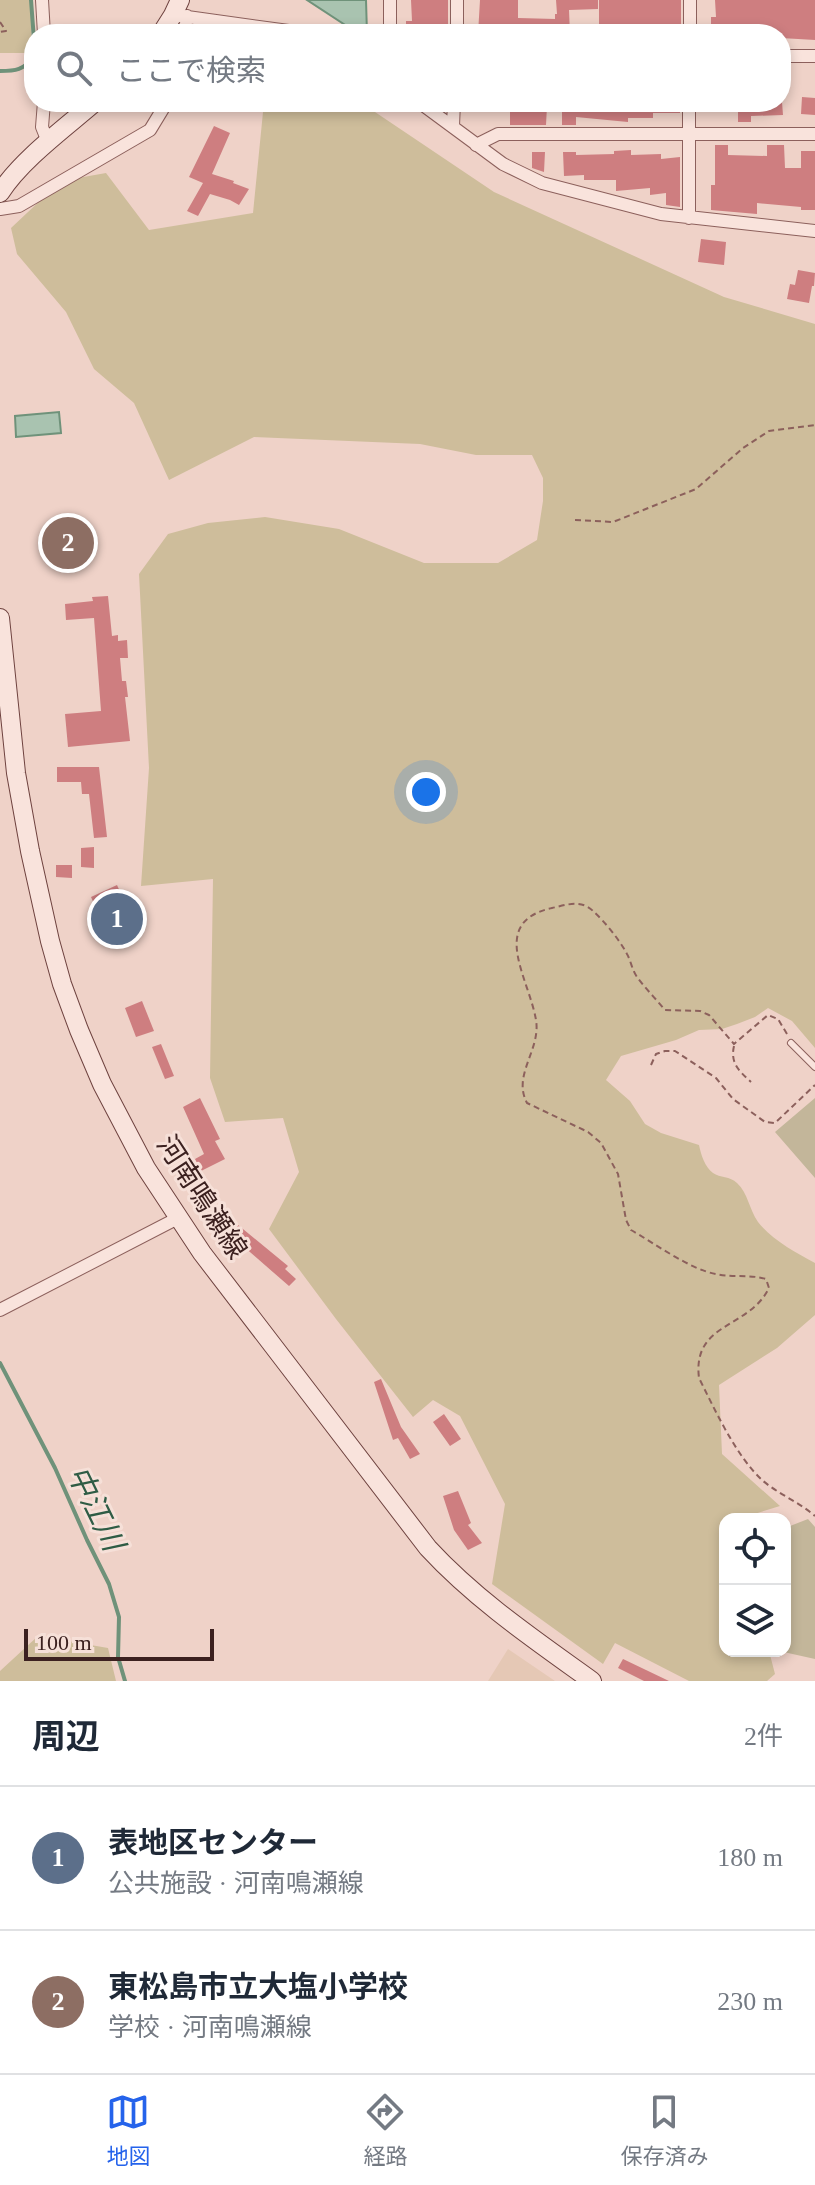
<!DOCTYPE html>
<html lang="ja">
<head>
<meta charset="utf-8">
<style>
	body { margin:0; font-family:"Times New Roman","Noto Sans JP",serif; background:#f2f2f3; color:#1f2937 }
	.controls { position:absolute; right:24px; bottom:24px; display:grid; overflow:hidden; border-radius:16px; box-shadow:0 4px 12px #0003 }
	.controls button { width:72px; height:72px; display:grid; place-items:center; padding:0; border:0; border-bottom:2px solid #e0e1e3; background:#fff; color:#1f2937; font:40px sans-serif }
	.scale { position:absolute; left:24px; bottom:20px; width:190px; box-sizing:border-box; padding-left:8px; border:4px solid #3c2120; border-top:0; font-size:22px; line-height:28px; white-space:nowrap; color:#3c2120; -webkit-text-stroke:6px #f6e0d8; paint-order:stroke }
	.you { position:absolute; left:426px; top:792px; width:28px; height:28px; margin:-20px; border:6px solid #fff; border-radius:50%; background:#1a73e8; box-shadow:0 0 0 12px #1a73e833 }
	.badge { display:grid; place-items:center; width:52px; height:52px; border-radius:50%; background:#2563eb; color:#fff; font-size:26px; font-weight:700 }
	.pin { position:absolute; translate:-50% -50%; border:4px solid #fff; box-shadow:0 2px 8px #0006 }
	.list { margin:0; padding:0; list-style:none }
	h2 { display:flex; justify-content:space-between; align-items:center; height:104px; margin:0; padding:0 32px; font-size:34px }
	h2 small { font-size:26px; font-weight:400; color:#747a83 }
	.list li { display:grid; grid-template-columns:52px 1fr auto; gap:24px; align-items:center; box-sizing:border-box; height:144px; padding:0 32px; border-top:2px solid #e0e1e3 }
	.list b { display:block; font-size:30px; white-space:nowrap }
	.list p { margin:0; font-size:26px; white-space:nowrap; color:#747a83 }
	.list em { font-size:26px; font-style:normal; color:#747a83 }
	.icon { flex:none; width:44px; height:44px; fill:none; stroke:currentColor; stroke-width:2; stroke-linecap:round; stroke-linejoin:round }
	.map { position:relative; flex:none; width:815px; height:1681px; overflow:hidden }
	.search { position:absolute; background:#fff; box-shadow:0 4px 12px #0003; left:24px; right:24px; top:24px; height:88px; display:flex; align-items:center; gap:20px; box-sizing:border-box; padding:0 28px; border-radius:32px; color:#747a83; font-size:30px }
	.sheet { height:392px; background:#fff }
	nav { display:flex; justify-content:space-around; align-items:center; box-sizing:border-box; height:112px; border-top:2px solid #e0e1e3; background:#fff; font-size:22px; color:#747a83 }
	nav a { display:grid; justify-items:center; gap:4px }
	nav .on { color:#2563eb }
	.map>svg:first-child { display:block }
	.farmland { fill:#e5c8b5 }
	.green { fill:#cebd9b }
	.cemetery { fill:#c3b69a }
	.water { fill:#a9c3b0; stroke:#6f927a; stroke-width:2 }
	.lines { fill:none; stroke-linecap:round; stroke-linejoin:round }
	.stream { stroke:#6f927a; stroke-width:4 }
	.building { fill:#ce7e80 }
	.service-casing { stroke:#8c605c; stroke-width:8 }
	.minor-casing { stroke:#8c605c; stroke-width:14 }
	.secondary-casing { stroke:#6e423f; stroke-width:20 }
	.path { stroke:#8c605c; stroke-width:2; stroke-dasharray:6 4; stroke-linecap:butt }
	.service { stroke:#f9e3dc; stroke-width:6 }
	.minor { stroke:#f9e3dc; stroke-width:12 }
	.secondary { stroke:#f9e3dc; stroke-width:18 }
	.labels { text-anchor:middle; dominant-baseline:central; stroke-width:6; stroke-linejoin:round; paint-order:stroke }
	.street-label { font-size:28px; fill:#3c2120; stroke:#f6e0d8 }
	.water-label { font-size:30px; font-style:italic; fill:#2f5c45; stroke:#f6e0d8 }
</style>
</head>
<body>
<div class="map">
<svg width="815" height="1681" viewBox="0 0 815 1681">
	<rect width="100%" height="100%" fill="#efd2c8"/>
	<path class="farmland" d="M508 1649 555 1681H488Z"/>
	<path class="green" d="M0 0H32L31 53H0Z
		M264 102H347L372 110 494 192 724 297 815 324V1048L792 1021 768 1008 755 1017 737 1024 722 1029 699 1030 676 1040 621 1056 606 1080 630 1101 645 1124 661 1133 699 1145C701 1155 705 1167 713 1173 720 1178 730 1176 737 1183 748 1193 749 1209 758 1222 772 1240 795 1252 815 1263V1315L777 1348 719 1385 722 1454 780 1506 738 1519H725V1651H769L775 1674 767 1681H689L615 1643 603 1664 492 1584 505 1504 460 1416 433 1400 413 1417 336 1319 269 1229 299 1172 283 1118 225 1122 210 1078 213 879 141 886 149 768 139 574 168 534 208 523 265 517 339 529 424 563H498L537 540 543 501V478L532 455H476L420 444 254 437 169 480 134 403 94 369 66 312 17 254 11 228 61 181 106 173 149 230 253 213Z
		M38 1636 108 1648 116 1681H0V1671Z"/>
	<path class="cemetery" d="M815 1098V1178L775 1132Z
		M808 1519 815 1527V1659L779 1651H785V1528Z"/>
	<path class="water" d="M307 0H366L367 34H359Z
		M59 412 61 433 16 437 15 416Z"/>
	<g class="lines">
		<path class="stream" d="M31 0 34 40
			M0 71C16 71 23 70 34 57
			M0 1363 55 1468 87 1540 109 1584 119 1617 118 1657 125 1681"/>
	</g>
	<path class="building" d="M411 0H448V34H406V21H412Z
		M480 0H518V18L555 19V14H557L556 0H598V9L569 10 570 34H530L490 30V34H478Z
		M599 0H681V34H599Z
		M715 0H815V40L781 38V34H711V17H716Z
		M802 97 815 98V115L801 114Z
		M562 102H680V113H653V118H628V122L576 117V125H562Z
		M738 102H782L783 115 751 116V122H738Z
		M510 106H547L546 125H510Z
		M214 126 230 133 212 174 234 181 233 183 249 189 239 205 230 200 210 194 198 216 187 211 203 183 189 177Z
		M715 145H728V155L767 156V145H784L785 168H801V151H815V210H801V207L757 203V214L711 210V185H715Z
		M631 150V155L661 154V159L680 157V207L666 205V193L650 195V188L616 191V180H584V175L564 176 563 152H576V155L614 154V151Z
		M532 152H545L544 172 532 168Z
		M701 239 726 242 724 265 698 262Z
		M798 270 815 273 814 286H812L809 303 787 299 790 284 795 285Z
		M108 596 112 636 118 635V641L127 640 128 658H120L122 681H126L128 697H125L130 741 68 747 65 714 101 711 94 618 66 620 65 604 93 601 92 597Z
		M57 767H99L107 837 94 838 89 794H82L81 782H57Z
		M94 847V868L81 867V848Z
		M56 865H72V878L56 877Z
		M117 885 139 934 113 945 91 897Z
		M142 1001 154 1031 136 1037 125 1008Z
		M161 1044 174 1076 165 1079 152 1047Z
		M200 1098 220 1139 215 1141 225 1159 201 1171 195 1159 204 1154 183 1107Z
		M226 1215 288 1266 285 1269 296 1279 289 1286 236 1240 235 1242 217 1226Z
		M381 1379 401 1427 420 1454 410 1459 398 1438 393 1440 374 1382Z
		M444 1414 461 1439 450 1446 433 1422Z
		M458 1491 471 1523 468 1525 482 1543 468 1550 454 1530 443 1496Z
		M623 1659 669 1681H644L618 1668Z"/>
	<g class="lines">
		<g class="service-casing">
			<path id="service" d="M791 1043 815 1067"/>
		</g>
		<g class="minor-casing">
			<path id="minor" d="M42 0 44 34
				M173 15 296 32 301 34
				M184 34 187 16
				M390 34V0
				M457 34V0
				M690 34V0
				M781 56H815
				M44 102 42 127 48 142
				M419 102 503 164 542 183 661 214 815 231
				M689 102V218
				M453 126 454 102
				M476 145 498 134H815
				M0 209 19 206 150 130 167 102
				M0 1310 178 1218"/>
		</g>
		<g class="secondary-casing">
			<path id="secondary" d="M161 34 173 15 180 0
				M0 193C21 160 65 128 95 102
				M0 618 16 773 30 851 50 941 62 984 79 1030 102 1084 146 1168 202 1253 428 1548C476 1600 535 1640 592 1681"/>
		</g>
		<path class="path" d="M0 22 6 31 0 32
			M575 520 613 522 696 489 743 448 769 431 815 425
			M787 1034 778 1019 768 1015 734 1044 709 1015 700 1011 665 1010C656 999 645 988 637 977 632 970 631 961 627 954 619 939 605 922 593 911 581 899 566 905 552 908 488 922 529 978 536 1020 541 1050 512 1075 527 1103L588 1132 601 1143 618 1174 626 1220 631 1230C654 1243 691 1270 716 1274 733 1278 749 1274 766 1279L769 1288C749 1329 692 1322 699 1378 715 1410 736 1456 762 1480 778 1494 799 1502 815 1516
			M734 1046C730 1063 739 1071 751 1082
			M651 1065 656 1054 665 1051H675L716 1078 733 1099 765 1122 775 1123 815 1085"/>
		<use href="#service" class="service"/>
		<use href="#minor" class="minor"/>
		<use href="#secondary" class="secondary"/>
	</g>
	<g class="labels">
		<g class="street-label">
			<text transform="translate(202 1197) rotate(57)">河南鳴瀬線</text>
		</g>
		<g class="water-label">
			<text transform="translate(96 1508) rotate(64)">中江川</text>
		</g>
	</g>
</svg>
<div class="controls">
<button><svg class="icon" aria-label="locate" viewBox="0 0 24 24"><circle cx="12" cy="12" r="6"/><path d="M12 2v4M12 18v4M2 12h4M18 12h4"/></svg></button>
<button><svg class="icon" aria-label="layers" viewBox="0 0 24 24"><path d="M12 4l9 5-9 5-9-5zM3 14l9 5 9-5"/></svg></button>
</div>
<div class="scale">100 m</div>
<div class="you"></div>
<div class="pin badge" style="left:117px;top:919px;background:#5c6f8a">1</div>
<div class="pin badge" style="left:68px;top:543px;background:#8d6e63">2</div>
<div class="search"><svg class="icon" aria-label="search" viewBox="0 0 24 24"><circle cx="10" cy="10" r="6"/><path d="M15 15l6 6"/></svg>ここで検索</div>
</div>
<section class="sheet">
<h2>周辺<small>2件</small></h2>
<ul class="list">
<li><span class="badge" style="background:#5c6f8a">1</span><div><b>表地区センター</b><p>公共施設 · 河南鳴瀬線</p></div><em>180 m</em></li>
<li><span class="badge" style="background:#8d6e63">2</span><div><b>東松島市立大塩小学校</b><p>学校 · 河南鳴瀬線</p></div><em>230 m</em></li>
</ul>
</section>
<nav>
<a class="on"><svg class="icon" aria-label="map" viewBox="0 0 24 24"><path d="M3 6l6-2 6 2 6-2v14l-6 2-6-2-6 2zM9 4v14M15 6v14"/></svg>地図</a>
<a><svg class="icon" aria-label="directions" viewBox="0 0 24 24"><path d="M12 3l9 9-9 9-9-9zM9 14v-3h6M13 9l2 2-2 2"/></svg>経路</a>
<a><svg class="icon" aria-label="saved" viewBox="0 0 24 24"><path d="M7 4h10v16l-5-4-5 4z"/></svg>保存済み</a>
</nav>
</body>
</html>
